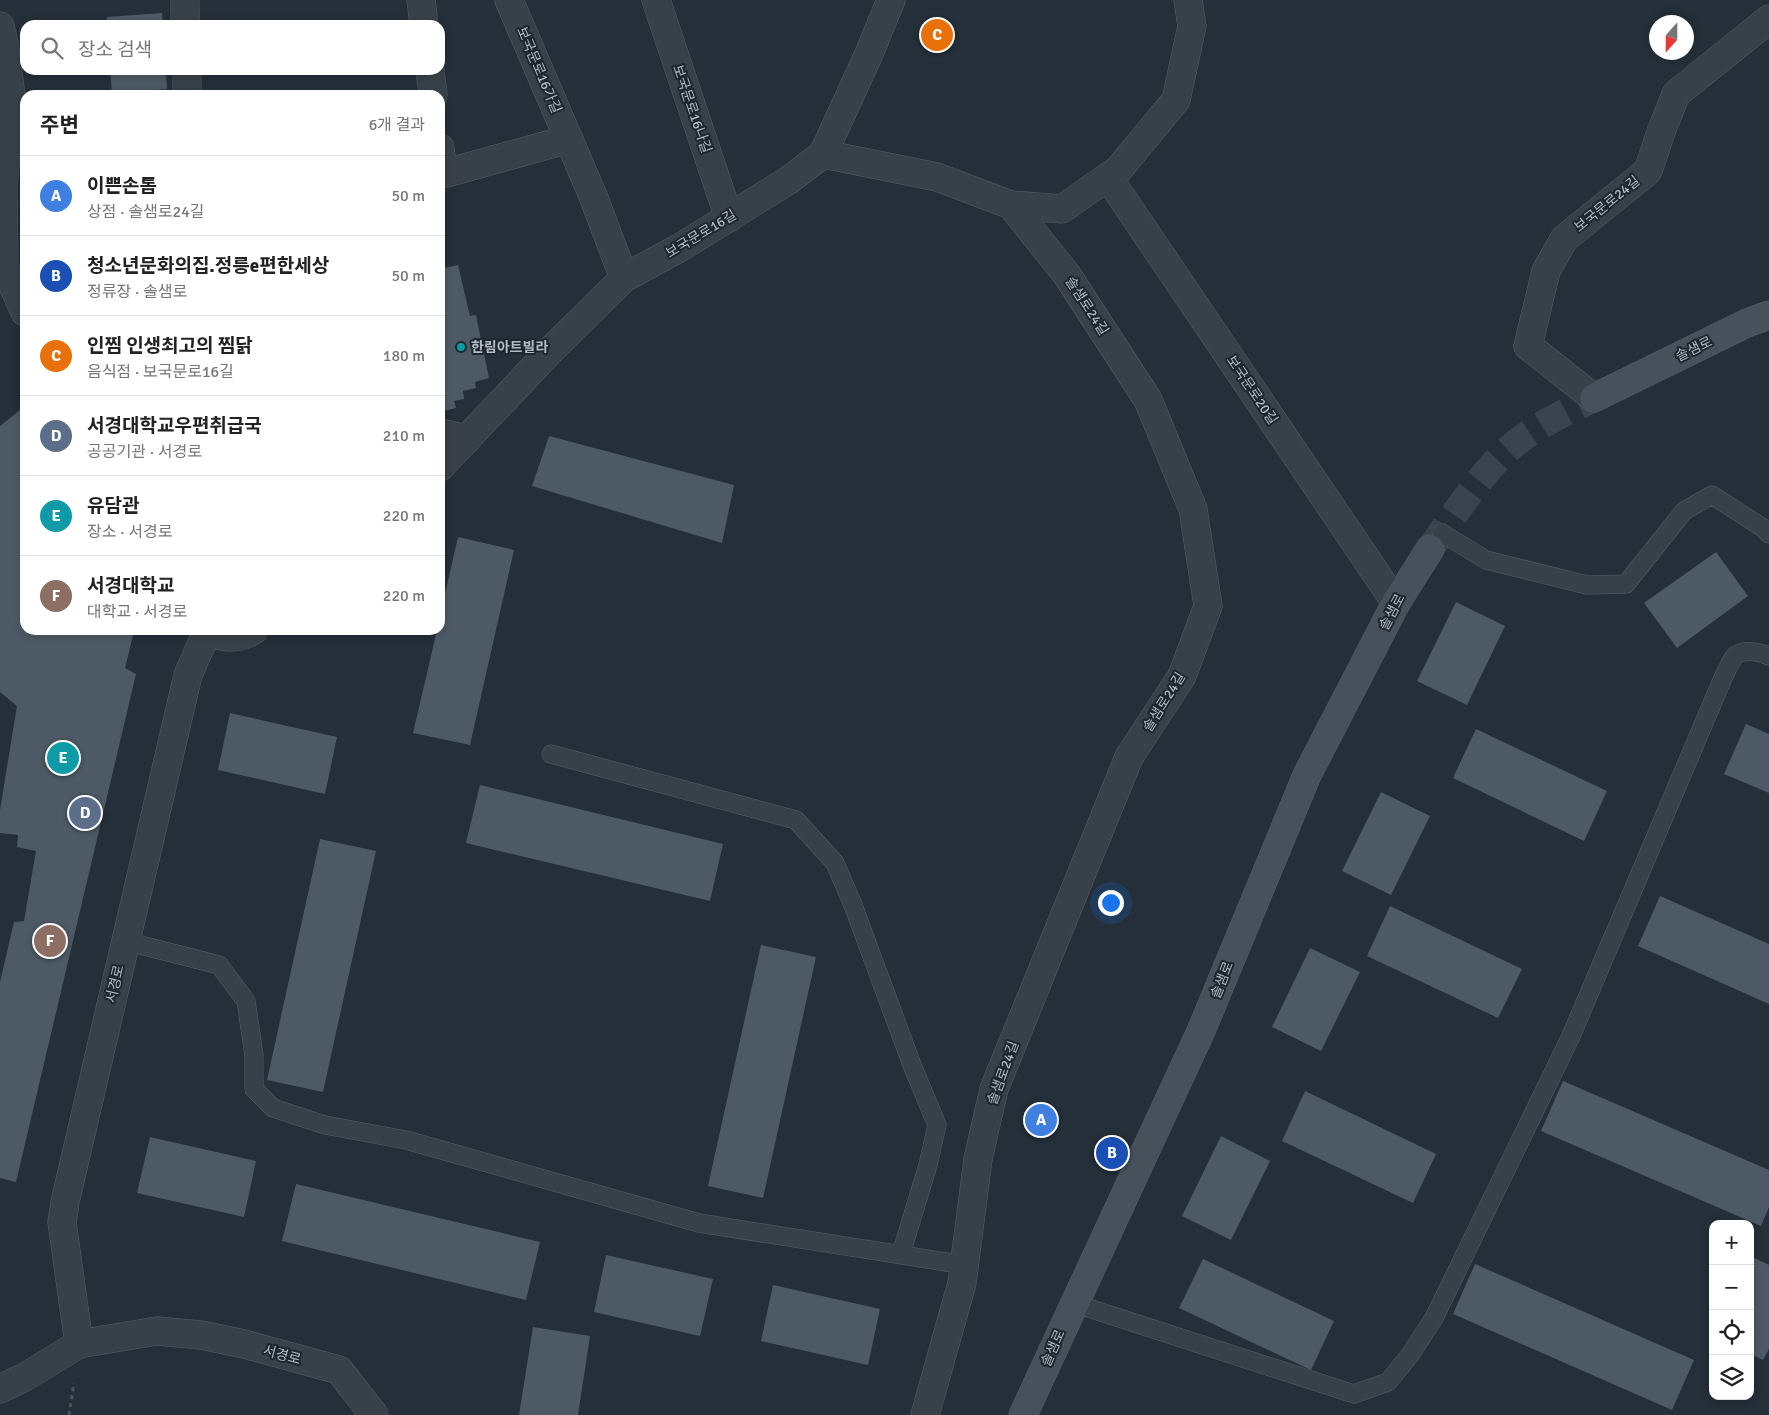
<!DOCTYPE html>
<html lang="ko">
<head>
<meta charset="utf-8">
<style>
	body { margin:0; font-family:Signika,"Noto Sans KR",sans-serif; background:#f6f6f6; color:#222 }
	.controls { position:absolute; right:15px; bottom:15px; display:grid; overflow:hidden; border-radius:10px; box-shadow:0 2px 8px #0003 }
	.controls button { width:45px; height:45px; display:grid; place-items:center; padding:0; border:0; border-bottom:1px solid #e0e0e0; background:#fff; color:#222; font:25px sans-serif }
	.compass { position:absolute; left:1649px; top:15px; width:45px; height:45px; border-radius:50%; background:#fff; box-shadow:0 2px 8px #0003; rotate:201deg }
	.you { position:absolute; left:1110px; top:902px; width:18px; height:18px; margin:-12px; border:4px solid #fff; border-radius:50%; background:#1a73e8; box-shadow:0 0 0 8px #1a73e833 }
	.badge { display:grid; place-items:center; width:32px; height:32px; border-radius:50%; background:#db2777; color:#fff; font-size:16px; font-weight:700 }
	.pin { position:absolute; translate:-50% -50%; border:2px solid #fff; box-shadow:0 1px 5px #0006 }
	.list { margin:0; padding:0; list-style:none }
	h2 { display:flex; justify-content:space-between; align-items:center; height:65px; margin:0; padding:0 20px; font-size:21px }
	h2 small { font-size:16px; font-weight:400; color:#767676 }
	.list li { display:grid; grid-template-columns:32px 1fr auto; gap:15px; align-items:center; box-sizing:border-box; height:80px; padding:0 20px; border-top:1px solid #e0e0e0 }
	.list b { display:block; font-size:19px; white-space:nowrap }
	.list p { margin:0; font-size:16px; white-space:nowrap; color:#767676 }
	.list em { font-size:16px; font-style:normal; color:#767676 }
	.icon { flex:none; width:28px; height:28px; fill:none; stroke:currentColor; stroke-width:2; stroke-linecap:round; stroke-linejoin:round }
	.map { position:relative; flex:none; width:1769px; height:1415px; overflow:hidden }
	.search { position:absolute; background:#fff; box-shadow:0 2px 8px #0003; left:20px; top:20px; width:425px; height:55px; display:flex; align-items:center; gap:12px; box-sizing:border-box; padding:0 18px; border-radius:15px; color:#767676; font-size:19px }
	.panel { position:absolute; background:#fff; box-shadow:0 2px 8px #0003; left:20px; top:90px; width:425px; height:545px; border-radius:15px }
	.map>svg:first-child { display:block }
	.building { fill:#4d5a65 }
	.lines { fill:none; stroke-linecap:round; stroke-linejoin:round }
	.secondary-tunnel { stroke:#39444e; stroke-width:28; stroke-dasharray:28 14; stroke-linecap:butt }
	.service-casing { stroke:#565f67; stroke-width:19 }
	.minor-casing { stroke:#565f67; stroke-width:29 }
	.secondary-casing { stroke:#565f67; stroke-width:29 }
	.path { stroke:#465859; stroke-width:3; stroke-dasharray:4 4; stroke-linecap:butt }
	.service { stroke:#384149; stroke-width:18 }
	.minor { stroke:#384149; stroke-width:28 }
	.secondary { stroke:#46515c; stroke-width:28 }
	.culture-dot { fill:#0f9aa8; stroke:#1d262e; stroke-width:2 }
	.labels { text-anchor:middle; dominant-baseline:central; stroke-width:4; stroke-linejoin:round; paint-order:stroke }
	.street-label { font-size:14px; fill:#b3bcc5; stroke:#1d262e }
	.poi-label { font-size:14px; font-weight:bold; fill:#b3bcc5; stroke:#1d262e; text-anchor:start }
</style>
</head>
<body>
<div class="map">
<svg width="1769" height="1415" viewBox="0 0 1769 1415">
	<rect width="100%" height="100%" fill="#242f39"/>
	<path class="building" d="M162 13 163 25H107V17Z
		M110 70H166L167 89 112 93Z
		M440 225 445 239 440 240Z
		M458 265 470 316 476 315 489 378 475 382 476 388 463 391 464 399 454 401 456 408 440 412V269Z
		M20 410 25 416V630H136L134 631 125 668 136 674 16 1182 0 1178V982L14 922 24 921 36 851 17 847 18 835 0 833V810L17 706 0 692V426Z
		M549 436 734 485 722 543 532 486Z
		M458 537 514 550 470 745 413 733 437 630H440V616Z
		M1716 552 1748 596 1677 648 1644 603Z
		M1456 602 1505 626 1467 705 1417 681Z
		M230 713 337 737 325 794 218 770Z
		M1746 724 1769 734V793L1724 774Z
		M1476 729 1607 791 1584 841 1453 778Z
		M480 785 723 844 710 901 466 843Z
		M1381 792 1430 816 1391 895 1342 871Z
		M320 839 376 851 323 1092 267 1080Z
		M1660 896 1769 944V1004L1638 946Z
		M1390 906 1522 969 1498 1018 1367 956Z
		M761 945 816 957 763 1198 708 1186Z
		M1310 948 1360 972 1321 1051 1272 1027Z
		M1563 1081 1769 1170V1207L1761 1226 1541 1131Z
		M1305 1091 1436 1154 1413 1203 1282 1141Z
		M1221 1136 1270 1161 1231 1240 1182 1216Z
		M150 1137 256 1161 244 1217 137 1193Z
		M296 1184 540 1242 526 1300 282 1241Z
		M606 1255 713 1279 700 1336 594 1312Z
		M1753 1257 1769 1265V1349L1763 1360 1750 1354V1263Z
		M1203 1259 1334 1321 1311 1370 1179 1308Z
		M1475 1264 1694 1360 1672 1410 1453 1314Z
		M773 1285 880 1309 868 1365 761 1341Z
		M533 1327 590 1336 578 1415H519Z"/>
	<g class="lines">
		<path class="secondary-tunnel" d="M1430 549C1455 514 1479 475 1511 447 1535 426 1566 412 1594 398"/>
		<g class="service-casing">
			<path id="service" d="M1442 533 1486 560 1587 585 1626 584 1684 511 1712 495 1763 528 1769 534
				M551 754 796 820 835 863 853 905 912 1065 937 1125 928 1165 901 1254
				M125 941 219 965 246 1001 254 1055V1089L273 1108 325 1125 406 1140 699 1223 965 1265
				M1073 1303 1354 1394 1388 1382 1410 1355 1434 1318 1571 1036 1723 678C1726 672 1730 663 1734 657 1742 648 1760 652 1769 656"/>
		</g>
		<g class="minor-casing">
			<path id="minor" d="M185 0V25
				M421 0 424 25
				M509 0 593 196 624 278
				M656 0 729 218
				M0 26 4 43 11 95 3 187 4 266 25 312
				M187 70V95
				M430 70 433 95
				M440 148 443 174 440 175
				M823 154 937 177 1011 205 1067 275 1148 400 1193 509 1208 606 1182 676 1129 757 994 1089 978 1159 962 1283 925 1415
				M443 174 569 139
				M1108 177 1396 603
				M1011 205 1062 209 1119 169 1176 100 1192 26 1188 0
				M1594 398 1528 346 1546 271 1564 239 1648 171 1661 132 1676 94 1769 19
				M440 433 467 439
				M440 467 551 350 624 278 681 247 789 180 823 154 868 56 891 0
				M207 630C223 639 238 640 254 630
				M211 632 202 643 188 675 65 1202 62 1222 79 1344 157 1331 201 1335 244 1344 339 1370 374 1415
				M0 1389 25 1377 79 1344"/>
		</g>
		<g class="secondary-casing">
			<path id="secondary" d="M1594 398 1747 323 1769 315
				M1023 1415 1201 1031 1307 775 1396 603 1430 549"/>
		</g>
		<path class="path" d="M69 1415 74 1383"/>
		<use href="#service" class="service"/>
		<use href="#minor" class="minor"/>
		<use href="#secondary" class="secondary"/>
	</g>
	<circle class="culture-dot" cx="461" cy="347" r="5"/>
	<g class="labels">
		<g class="street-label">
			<text transform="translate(539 70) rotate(67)">보국문로16가길</text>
			<text transform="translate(692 109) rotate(71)">보국문로16나길</text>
			<text transform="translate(1607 204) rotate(-39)">보국문로24길</text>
			<text transform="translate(701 234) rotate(-31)">보국문로16길</text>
			<text transform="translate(1087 306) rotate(57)">솔샘로24길</text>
			<text transform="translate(1694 349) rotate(-26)">솔샘로</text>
			<text transform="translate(1252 390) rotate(56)">보국문로20길</text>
			<text transform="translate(1392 612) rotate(-62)">솔샘로</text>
			<text transform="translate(1164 702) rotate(-58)">솔샘로24길</text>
			<text transform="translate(1222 980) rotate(-68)">솔샘로</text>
			<text transform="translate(115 984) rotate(-77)">서경로</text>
			<text transform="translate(1003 1073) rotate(-70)">솔샘로24길</text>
			<text transform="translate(1053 1348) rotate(-66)">솔샘로</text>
			<text transform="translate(282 1355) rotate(15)">서경로</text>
		</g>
		<g class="poi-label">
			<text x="471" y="347">한림아트빌라</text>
		</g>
	</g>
</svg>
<div class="controls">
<button>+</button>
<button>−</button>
<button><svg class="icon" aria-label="locate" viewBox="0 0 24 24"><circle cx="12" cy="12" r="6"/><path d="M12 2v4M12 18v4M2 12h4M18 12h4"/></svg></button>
<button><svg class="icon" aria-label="layers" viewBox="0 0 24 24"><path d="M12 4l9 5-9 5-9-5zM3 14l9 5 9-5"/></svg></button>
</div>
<svg class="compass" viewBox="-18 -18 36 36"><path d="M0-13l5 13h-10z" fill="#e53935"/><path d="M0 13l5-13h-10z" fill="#767676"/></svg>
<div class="you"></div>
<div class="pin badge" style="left:1041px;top:1120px;background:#3f7fe0">A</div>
<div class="pin badge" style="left:1112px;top:1153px;background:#1a4fb4">B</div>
<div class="pin badge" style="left:937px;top:35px;background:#e8710a">C</div>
<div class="pin badge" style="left:85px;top:813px;background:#5c6f8a">D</div>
<div class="pin badge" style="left:63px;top:758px;background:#0f9aa8">E</div>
<div class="pin badge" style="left:50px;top:941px;background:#8d6e63">F</div>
<div class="search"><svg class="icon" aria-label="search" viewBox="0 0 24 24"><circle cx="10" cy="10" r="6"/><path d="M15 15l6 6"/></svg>장소 검색</div>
<section class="panel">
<h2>주변<small>6개 결과</small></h2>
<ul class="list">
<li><span class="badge" style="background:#3f7fe0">A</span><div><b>이쁜손톱</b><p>상점 · 솔샘로24길</p></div><em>50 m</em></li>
<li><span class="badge" style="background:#1a4fb4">B</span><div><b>청소년문화의집.정릉e편한세상</b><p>정류장 · 솔샘로</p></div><em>50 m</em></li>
<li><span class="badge" style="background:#e8710a">C</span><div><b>인찜 인생최고의 찜닭</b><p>음식점 · 보국문로16길</p></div><em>180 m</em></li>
<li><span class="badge" style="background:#5c6f8a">D</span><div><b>서경대학교우편취급국</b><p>공공기관 · 서경로</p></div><em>210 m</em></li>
<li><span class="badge" style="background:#0f9aa8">E</span><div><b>유담관</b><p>장소 · 서경로</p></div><em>220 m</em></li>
<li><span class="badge" style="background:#8d6e63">F</span><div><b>서경대학교</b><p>대학교 · 서경로</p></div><em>220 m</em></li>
</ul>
</section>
</div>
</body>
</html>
